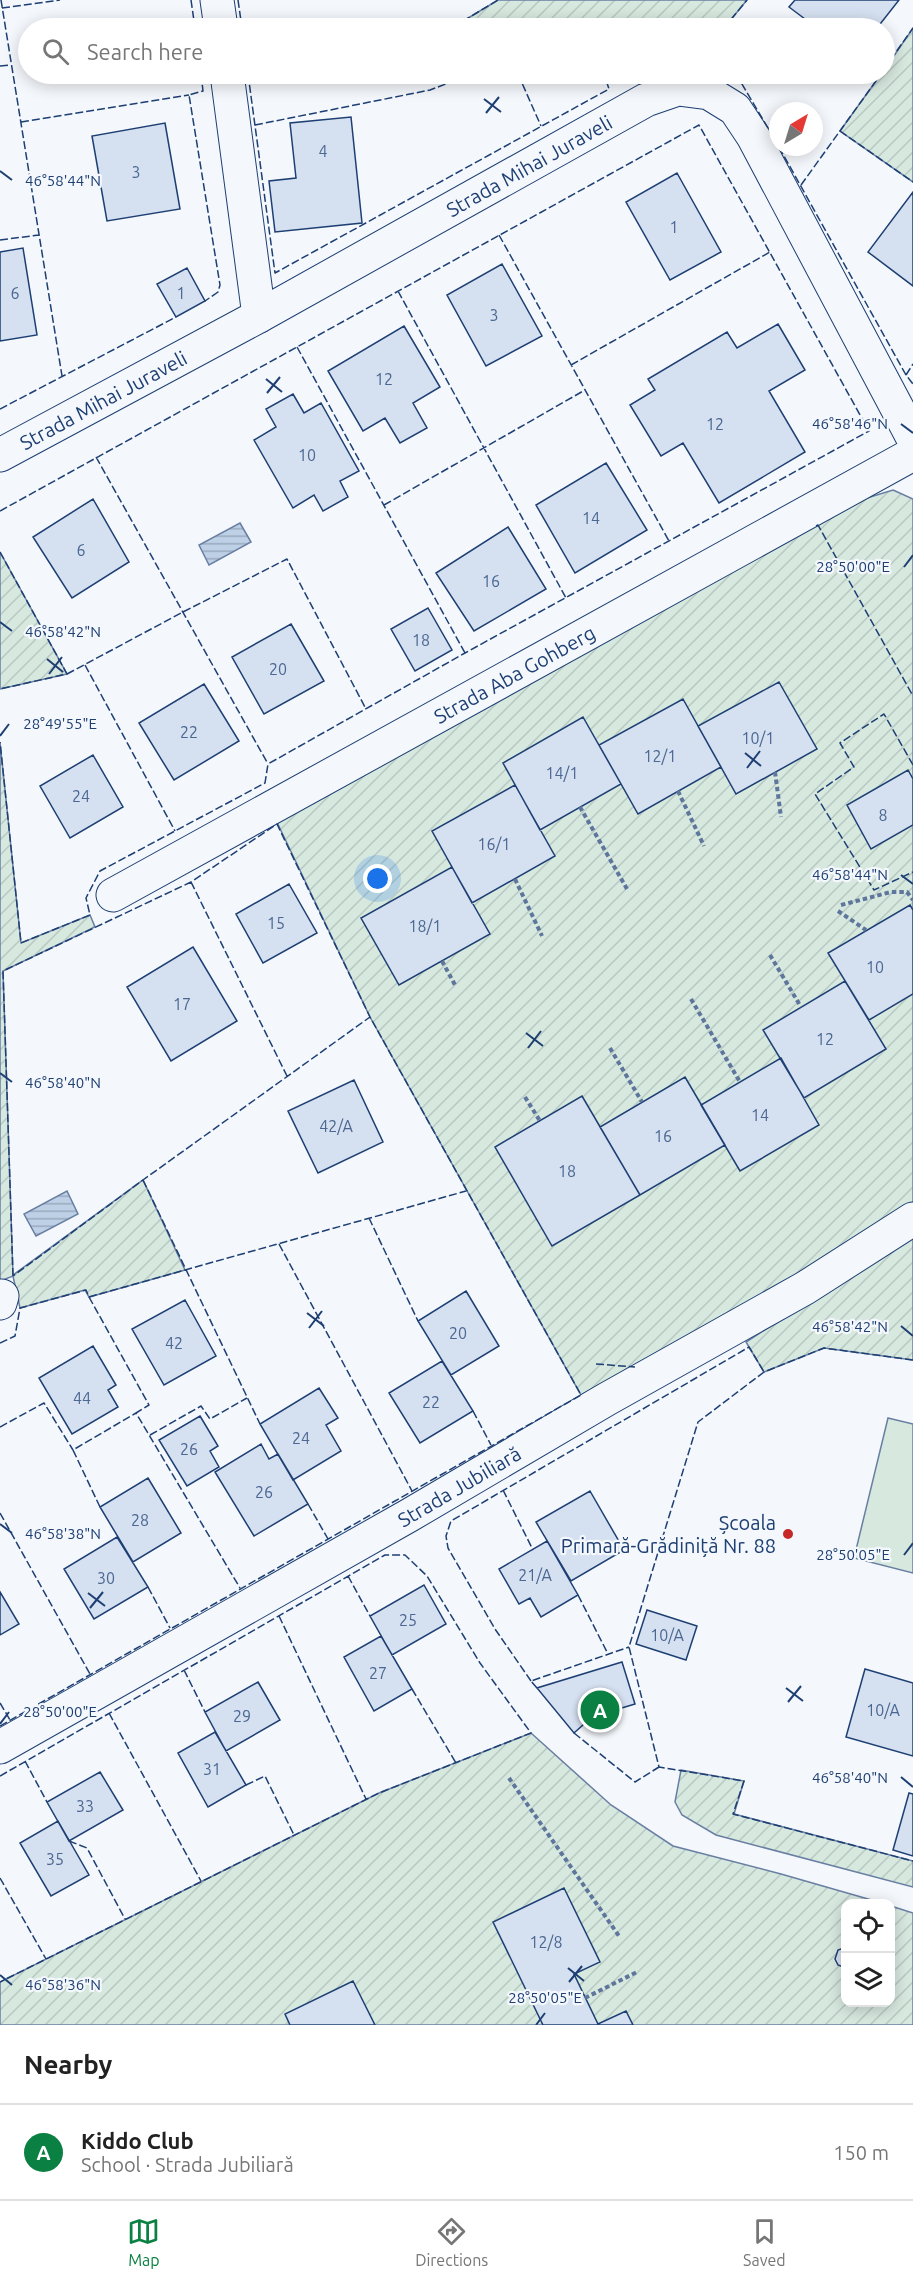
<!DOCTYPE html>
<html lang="en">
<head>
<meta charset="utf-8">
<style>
	body { margin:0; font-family:Ubuntu,sans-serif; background:#f6f6f6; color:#222 }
	.controls { position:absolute; right:18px; bottom:18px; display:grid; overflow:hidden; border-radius:12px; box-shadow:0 3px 15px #0003 }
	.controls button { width:54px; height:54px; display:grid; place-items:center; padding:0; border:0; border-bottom:2px solid #e0e0e0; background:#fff; color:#222; font:30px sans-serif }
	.compass { position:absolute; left:769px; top:102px; width:54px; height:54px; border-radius:50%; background:#fff; box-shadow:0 3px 15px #0003; rotate:38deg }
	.you { position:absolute; left:378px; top:879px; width:21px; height:21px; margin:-15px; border:4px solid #fff; border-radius:50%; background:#1a73e8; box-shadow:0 0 0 9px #1a73e833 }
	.badge { display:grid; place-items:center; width:39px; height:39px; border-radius:50%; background:#0b8043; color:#fff; font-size:20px; font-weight:700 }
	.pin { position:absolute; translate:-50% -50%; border:3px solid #fff; box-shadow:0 2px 6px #0006 }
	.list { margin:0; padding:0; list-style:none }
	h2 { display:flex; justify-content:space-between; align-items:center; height:78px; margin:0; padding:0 24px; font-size:26px }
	h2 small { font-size:20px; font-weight:400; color:#767676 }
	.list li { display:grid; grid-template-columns:39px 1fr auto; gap:18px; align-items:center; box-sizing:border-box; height:96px; padding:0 24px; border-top:2px solid #e0e0e0 }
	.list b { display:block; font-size:22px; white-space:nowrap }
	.list p { margin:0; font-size:20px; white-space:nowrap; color:#767676 }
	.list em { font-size:20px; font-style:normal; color:#767676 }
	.icon { flex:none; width:33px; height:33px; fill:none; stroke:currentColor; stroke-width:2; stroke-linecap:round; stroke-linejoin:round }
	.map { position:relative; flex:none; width:913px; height:2025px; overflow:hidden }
	.search { position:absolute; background:#fff; box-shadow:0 3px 15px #0003; left:18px; right:18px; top:18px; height:66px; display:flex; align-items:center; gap:15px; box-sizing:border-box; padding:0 21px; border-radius:33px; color:#767676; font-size:22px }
	.sheet { height:174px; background:#fff }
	nav { display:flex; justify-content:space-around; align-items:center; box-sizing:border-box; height:84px; border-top:2px solid #e0e0e0; background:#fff; font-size:16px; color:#767676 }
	nav a { display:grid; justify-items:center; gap:3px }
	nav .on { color:#0b8043 }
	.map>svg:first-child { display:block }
	.grass { fill:#d7e8df; stroke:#687fa3; stroke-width:1.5 }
	.garden { fill:url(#garden-furrows); stroke:#687fa3; stroke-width:1.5 }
	.water { fill:url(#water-rules); stroke:#687fa3; stroke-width:1.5 }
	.building { fill:#d5e0f0; stroke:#1d3f73; stroke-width:1.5 }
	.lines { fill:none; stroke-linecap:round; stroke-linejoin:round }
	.minor-casing { stroke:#1d3f73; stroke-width:35 }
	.path { stroke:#5e769c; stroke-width:4; stroke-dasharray:4.5 3; stroke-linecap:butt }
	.minor { stroke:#f4f7fb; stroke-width:33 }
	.fence { stroke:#1d3f73; stroke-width:1.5; stroke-dasharray:8 3; stroke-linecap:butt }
	.ticks { fill:none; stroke:#1d3f73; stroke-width:2 }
	.poi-dot { fill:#c62828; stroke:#f4f7fb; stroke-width:2 }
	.labels { text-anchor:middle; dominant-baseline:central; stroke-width:4.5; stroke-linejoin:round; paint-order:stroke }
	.number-label { font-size:16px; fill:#4b6792 }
	.street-label { font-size:20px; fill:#1d3f73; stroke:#f4f7fb }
	.poi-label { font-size:20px; fill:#1d3f73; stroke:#f4f7fb; text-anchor:end }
	.ticks-label { font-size:15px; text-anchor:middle; fill:#1d3f73; stroke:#f4f7fb; stroke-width:4.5; stroke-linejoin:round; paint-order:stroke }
</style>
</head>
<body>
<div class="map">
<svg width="913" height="2025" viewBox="0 0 913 2025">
	<defs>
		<pattern id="garden-furrows" width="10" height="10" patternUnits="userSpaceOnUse" patternTransform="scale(1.5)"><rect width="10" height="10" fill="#d7e8df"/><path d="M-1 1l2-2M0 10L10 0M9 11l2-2" fill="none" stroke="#b8c8c3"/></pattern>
		<pattern id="water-rules" width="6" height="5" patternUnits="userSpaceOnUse" patternTransform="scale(1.5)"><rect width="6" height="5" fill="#bed0e5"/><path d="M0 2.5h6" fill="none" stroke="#9aaabe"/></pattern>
	</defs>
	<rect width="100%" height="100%" fill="#f4f7fb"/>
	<path class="grass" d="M888 1418 913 1424V1573L854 1558Z"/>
	<path class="garden" d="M498 0H747L724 28H455V26Z
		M913 28V182L840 131 881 74H884L885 69Z
		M893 490 913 499V1202L758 1299 581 1395 370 1017 275 818 496 697 867 498Z
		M0 552 67 674 0 689Z
		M0 742 21 943 90 915 95 927 3 971 13 1275 143 1180 185 1270 89 1297 85 1290 20 1308 13 1276 0 1281Z
		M913 1234V1360L824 1348 764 1372 746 1342Z
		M531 1733 611 1805 673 1846 781 1874 882 1903 846 1904V2002H890L891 1906 913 1913V2025H0V1982L379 1793Z
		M681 1770 744 1781 734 1814 913 1861V1887L716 1835 682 1815 675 1802Z"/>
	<path class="water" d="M240 523 251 542 209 565 199 545Z
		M67 1191 78 1214 36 1236 24 1214Z"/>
	<path class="building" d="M795 0H899L877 28H817L789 7Z
		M351 117 362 223 275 232 269 181 296 178 290 123Z
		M165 123 180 209 107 221 92 136Z
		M677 173 721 252 670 280 626 202Z
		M913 192V286L868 252Z
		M23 248 37 335 0 341V252Z
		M502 264 542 336 486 366 447 295Z
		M187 268 205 301 176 317 157 284Z
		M778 324 805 370 769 391 805 452 719 503 683 443 661 456 630 405 655 390 648 379 727 332 737 348Z
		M404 326 440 387 413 403 427 428 400 443 385 418 363 431 328 371Z
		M293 394 304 413 321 403 359 471 340 481 348 497 323 511 314 495 293 508 254 440 276 427 266 409Z
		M606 463 647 530 575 573 536 505Z
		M93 499 129 562 72 598 33 537Z
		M508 527 546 589 474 631 436 573Z
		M428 608 452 650 415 671 391 629Z
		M291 624 324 681 264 714 232 657Z
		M779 682 817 749 736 794 698 726Z
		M204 684 239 741 174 780 139 723Z
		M683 699 721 767 638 814 599 745Z
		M583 717 621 784 540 830 503 763Z
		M93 755 123 807 70 838 40 786Z
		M908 770 913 779V825L871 849 847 805Z
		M515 785 555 856 472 903 432 831Z
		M452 867 490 934 399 985 361 918Z
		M289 884 317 933 263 963 236 914Z
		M910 905 913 910V994L869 1020 828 953Z
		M193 947 237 1021 171 1061 127 987Z
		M845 981 886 1049 804 1098 763 1030Z
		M781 1058 819 1125 740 1171 701 1105Z
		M685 1077 725 1145 640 1195 600 1127Z
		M354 1080 383 1142 318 1173 288 1111Z
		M582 1096 640 1195 552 1246 495 1147Z
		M466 1291 499 1346 451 1375 418 1321Z
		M185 1300 216 1356 164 1385 132 1329Z
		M93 1346 116 1385 108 1390 118 1407 72 1434 39 1378Z
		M442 1361 473 1411 420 1443 389 1393Z
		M319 1388 338 1418 326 1425 341 1451 293 1480 260 1424Z
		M200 1416 218 1446 210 1451 219 1467 187 1486 159 1440Z
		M261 1444 269 1459 278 1454 308 1504 254 1536 215 1472Z
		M148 1478 181 1533 133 1562 100 1507Z
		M590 1491 624 1550 571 1581 536 1522Z
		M117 1537 148 1587 94 1619 64 1569Z
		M547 1541 578 1595 541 1617 530 1598 519 1604 499 1569Z
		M424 1585 446 1624 392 1655 370 1616Z
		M0 1592 19 1624 0 1635Z
		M647 1610 697 1626 686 1660 636 1644Z
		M381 1636 412 1689 374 1711 344 1657Z
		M622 1662 635 1704 592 1717 574 1733 537 1688Z
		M865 1669 913 1683V1756L846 1737Z
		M258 1682 280 1720 226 1751 205 1712Z
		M215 1732 246 1785 208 1807 178 1753Z
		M100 1772 123 1810 69 1841 47 1802Z
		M909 1793 913 1794V1856L893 1850Z
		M58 1821 89 1875 51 1896 20 1843Z
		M564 1888 600 1962 574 1974 598 2024 626 2011 633 2025H543L493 1922Z
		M844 1948H846V1968L838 1965 835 1959 838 1950Z
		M353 1981 375 2025H290L285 2014Z"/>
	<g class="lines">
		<g class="minor-casing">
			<g id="minor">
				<path d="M217 0 221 28"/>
				<path d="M227 74 259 316"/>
				<path id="s1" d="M0 455 259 316 646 100 678 89 709 93 735 109 753 136 913 438"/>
				<path id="s2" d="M113 895 913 454"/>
				<path d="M0 1303 2 1296"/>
				<path id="s3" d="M0 1747 408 1516 607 1399 805 1288 913 1219"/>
			</g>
		</g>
		<path class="path" d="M775 772 781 817
			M678 791 704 846
			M580 807 627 889
			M515 879 542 936
			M841 905 891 892H907L913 900
			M838 911 866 930
			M770 955 801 1007
			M442 961 455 985
			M691 999 740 1082
			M610 1048 642 1102
			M525 1097 540 1121
			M509 1778 619 1936
			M585 1998 637 1972"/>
		<use href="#minor" class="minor"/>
		<path class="fence" d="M1 0 62 376
			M191 0 195 28
			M238 0 242 28
			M2 8 60 0
			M455 28V26L498 0
			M724 28 747 0
			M0 66 11 65
			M884 69 913 28
			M201 74 203 91 189 95 220 285 218 292 205 301
			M248 74 275 273 609 89 604 74
			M463 74 464 77 475 74
			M518 74 541 126
			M736 74 778 145
			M21 122 189 95
			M255 125 430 90 464 77
			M840 131 913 182
			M779 147 906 375 913 384
			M801 185 881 74
			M499 235 669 541
			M0 240 39 235
			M398 291 566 598
			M297 347 465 653
			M571 365 770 252
			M906 375 913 364
			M0 409 176 317
			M96 457 268 764
			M384 505 585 390
			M0 511 699 125 869 431 465 653 268 764 265 783 100 871 86 898 90 915 21 943 0 742
			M816 526 818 525 913 696
			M0 552 67 674 0 689
			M85 665 175 831
			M67 674 183 612 287 559 366 709
			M913 765 884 714 840 743 854 767 815 794 874 890 913 872
			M191 882 287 1076
			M143 1180 260 1424
			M369 1218 418 1321
			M279 1244 412 1491
			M13 1276 3 971 191 882 277 824 370 1017
			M89 1297 149 1405 136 1413 240 1588
			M0 1343 15 1336 20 1308 86 1290 89 1297 466 1191
			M913 1360 824 1348 764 1372 698 1422 629 1647 659 1767 744 1781 733 1814 913 1861
			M596 1364 635 1367
			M473 1411 491 1445
			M0 1427 44 1403 73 1450
			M150 1435 201 1406 210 1419 247 1398
			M503 1490 533 1550
			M308 1504 328 1539
			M100 1507 73 1450 136 1413
			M0 1513 90 1674
			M348 1576 370 1616
			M148 1587 170 1628
			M578 1595 608 1654
			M279 1616 366 1799
			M184 1670 205 1712
			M531 1681 495 1629 448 1548 446 1536 451 1521 749 1347 764 1372
			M537 1688 531 1681 629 1647
			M412 1689 456 1763
			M0 1703 10 1720
			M109 1713 201 1881
			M0 1726 581 1395 370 1017 143 1180 13 1276
			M574 1733 635 1782 659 1767
			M25 1761 47 1802
			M0 1776 385 1555H405L427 1576 480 1663 531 1733 379 1793 0 1982
			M246 1785 265 1776 294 1835
			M69 1841 87 1848 125 1919
			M0 1878 46 1959"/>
	</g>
	<path class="ticks" d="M484 99 501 112M486 113 499 97M0 171 12 180M266 379 282 392M267 393 280 377M901 424 913 433M904 567 913 555M0 622 12 631M47 659 63 672M49 674 62 657M0 736 9 724M745 753 761 766M747 768 760 751M901 875 913 884M526 1033 543 1046M528 1048 541 1031M0 1073 12 1082M307 1313 324 1326M901 1326 913 1336M309 1328 322 1311M0 1524 12 1533M904 1555 913 1543M88 1593 105 1606M90 1608 103 1592M786 1688 803 1701M788 1702 801 1686M0 1724 9 1712M901 1777 913 1787M568 1968 584 1981M0 1975 12 1985M569 1982 582 1966M536 2025 545 2013"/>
	<circle class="poi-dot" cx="788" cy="1534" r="6"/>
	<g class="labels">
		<g class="number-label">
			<text x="323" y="151">4</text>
			<text x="136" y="172">3</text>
			<text x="674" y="227">1</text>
			<text x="15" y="293">6</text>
			<text x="181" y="293">1</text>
			<text x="494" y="315">3</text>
			<text x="384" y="379">12</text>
			<text x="715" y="424">12</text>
			<text x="307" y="455">10</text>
			<text x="591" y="518">14</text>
			<text x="81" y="550">6</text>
			<text x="491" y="581">16</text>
			<text x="421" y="640">18</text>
			<text x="278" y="669">20</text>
			<text x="189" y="732">22</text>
			<text x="758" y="738">10/1</text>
			<text x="660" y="756">12/1</text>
			<text x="562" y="773">14/1</text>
			<text x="81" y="796">24</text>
			<text x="883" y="815">8</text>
			<text x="494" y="844">16/1</text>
			<text x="276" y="923">15</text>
			<text x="425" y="926">18/1</text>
			<text x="875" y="967">10</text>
			<text x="182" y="1004">17</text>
			<text x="825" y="1039">12</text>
			<text x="760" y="1115">14</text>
			<text x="336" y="1126">42/A</text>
			<text x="663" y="1136">16</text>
			<text x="567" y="1171">18</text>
			<text x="458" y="1333">20</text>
			<text x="174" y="1343">42</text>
			<text x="82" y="1398">44</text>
			<text x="431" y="1402">22</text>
			<text x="301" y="1438">24</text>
			<text x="189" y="1449">26</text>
			<text x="264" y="1492">26</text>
			<text x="140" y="1520">28</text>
			<text x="535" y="1575">21/A</text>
			<text x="106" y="1578">30</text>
			<text x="408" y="1620">25</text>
			<text x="667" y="1635">10/A</text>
			<text x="378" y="1673">27</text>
			<text x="883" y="1710">10/A</text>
			<text x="242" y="1716">29</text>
			<text x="212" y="1769">31</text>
			<text x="85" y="1806">33</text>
			<text x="55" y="1859">35</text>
			<text x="546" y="1942">12/8</text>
		</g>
		<g class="street-label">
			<text stroke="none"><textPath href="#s1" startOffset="603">Strada Mihai Juraveli</textPath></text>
			<text stroke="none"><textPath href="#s1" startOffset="117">Strada Mihai Juraveli</textPath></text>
			<text stroke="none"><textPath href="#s2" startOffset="458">Strada Aba Gohberg</textPath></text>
			<text stroke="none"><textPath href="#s3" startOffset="528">Strada Jubiliară</textPath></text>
		</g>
		<g class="poi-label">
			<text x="776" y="1522">Școala<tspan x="776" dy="23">Primară-Grădiniță Nr. 88</tspan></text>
		</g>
	</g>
	<g class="ticks-label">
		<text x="63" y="186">46°58'44"N</text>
		<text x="850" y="429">46°58'46"N</text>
		<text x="853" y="572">28°50'00"E</text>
		<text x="63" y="637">46°58'42"N</text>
		<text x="60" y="729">28°49'55"E</text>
		<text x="850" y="880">46°58'44"N</text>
		<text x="63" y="1088">46°58'40"N</text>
		<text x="850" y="1332">46°58'42"N</text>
		<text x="63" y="1539">46°58'38"N</text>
		<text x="853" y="1560">28°50'05"E</text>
		<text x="60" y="1717">28°50'00"E</text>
		<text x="850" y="1783">46°58'40"N</text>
		<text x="63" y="1990">46°58'36"N</text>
		<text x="545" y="2003">28°50'05"E</text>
	</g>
</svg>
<div class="controls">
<button><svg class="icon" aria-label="locate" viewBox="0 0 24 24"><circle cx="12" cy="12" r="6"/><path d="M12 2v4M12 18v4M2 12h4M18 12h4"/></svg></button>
<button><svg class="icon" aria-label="layers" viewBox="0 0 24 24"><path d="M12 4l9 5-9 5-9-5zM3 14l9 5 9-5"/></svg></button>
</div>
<svg class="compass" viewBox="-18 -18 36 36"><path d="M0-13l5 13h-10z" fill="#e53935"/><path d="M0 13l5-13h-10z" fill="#767676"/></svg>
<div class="you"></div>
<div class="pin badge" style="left:600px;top:1710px">A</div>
<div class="search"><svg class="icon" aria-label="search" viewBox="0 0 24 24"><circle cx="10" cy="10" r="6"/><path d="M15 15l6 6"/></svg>Search here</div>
</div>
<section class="sheet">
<h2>Nearby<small></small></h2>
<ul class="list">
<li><span class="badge">A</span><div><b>Kiddo Club</b><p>School · Strada Jubiliară</p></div><em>150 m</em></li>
</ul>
</section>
<nav>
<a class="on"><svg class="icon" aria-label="map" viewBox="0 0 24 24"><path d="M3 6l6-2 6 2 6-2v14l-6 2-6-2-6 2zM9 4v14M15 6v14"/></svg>Map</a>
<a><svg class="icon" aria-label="directions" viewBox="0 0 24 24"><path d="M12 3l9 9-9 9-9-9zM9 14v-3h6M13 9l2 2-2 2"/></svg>Directions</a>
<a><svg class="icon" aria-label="saved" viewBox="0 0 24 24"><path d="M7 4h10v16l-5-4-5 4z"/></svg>Saved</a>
</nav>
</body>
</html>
